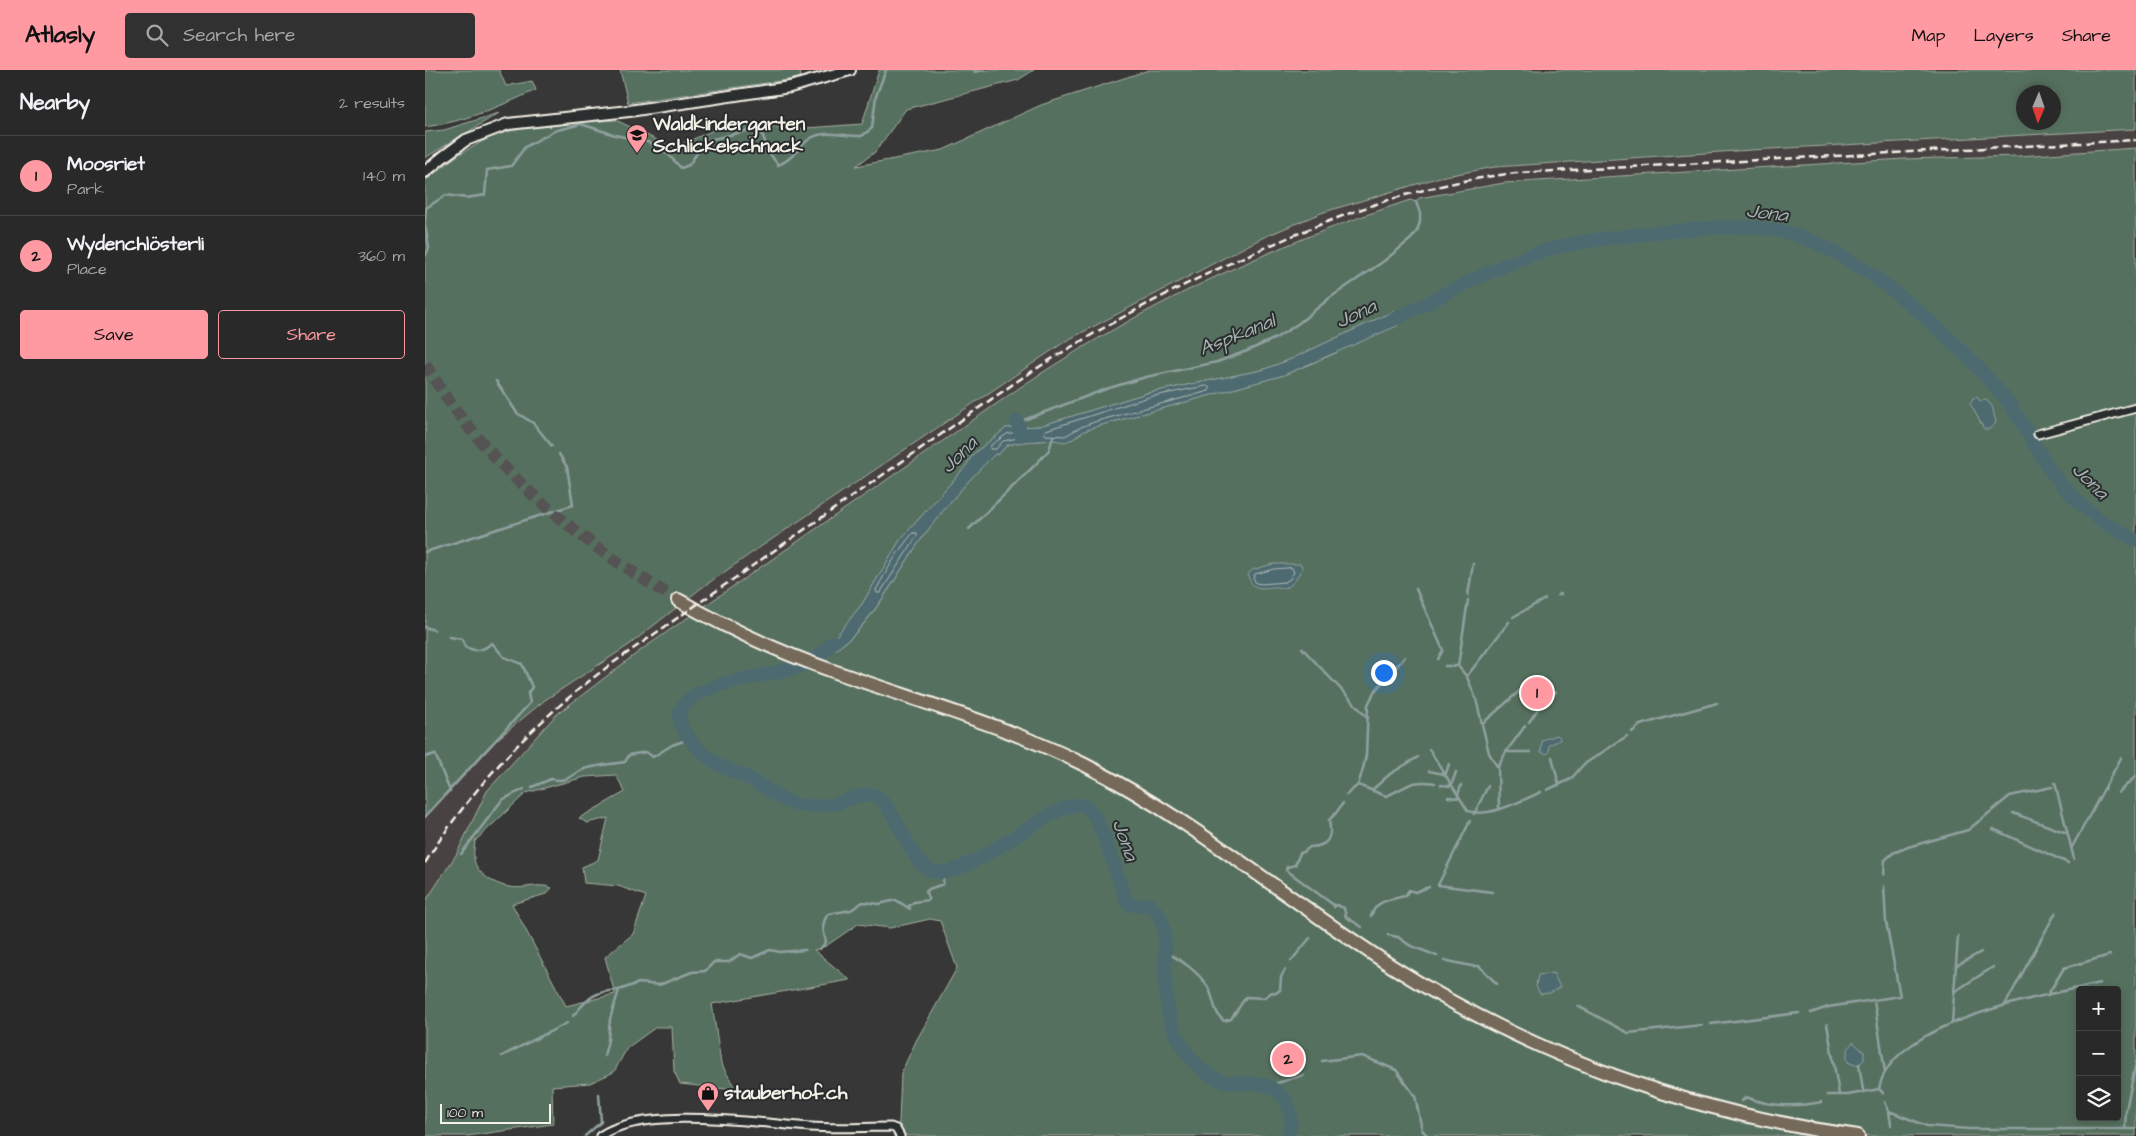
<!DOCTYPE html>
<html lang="en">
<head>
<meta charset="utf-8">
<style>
	body { margin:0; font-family:"Architects Daughter",sans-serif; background:#323131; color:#f1f3f6 }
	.controls { position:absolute; right:15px; bottom:15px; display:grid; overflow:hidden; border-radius:5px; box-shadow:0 2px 8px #0003 }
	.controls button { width:45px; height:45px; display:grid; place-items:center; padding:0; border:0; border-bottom:1px solid #464546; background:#2a2929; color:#f1f3f6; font:25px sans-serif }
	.compass { position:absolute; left:1591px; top:15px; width:45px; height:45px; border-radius:50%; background:#2a2929; box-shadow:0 2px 8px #0003; rotate:182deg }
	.scale { position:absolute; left:15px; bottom:12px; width:111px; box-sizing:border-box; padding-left:5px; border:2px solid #f4f1e8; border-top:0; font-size:14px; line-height:18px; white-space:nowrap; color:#f4f1e8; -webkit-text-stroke:4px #2a2d2e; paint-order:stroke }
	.you { position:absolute; left:958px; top:602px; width:18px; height:18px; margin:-12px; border:4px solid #fff; border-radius:50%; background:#1a73e8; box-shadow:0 0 0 8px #1a73e833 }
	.badge { display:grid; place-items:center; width:32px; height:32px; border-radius:50%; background:#ff9aa2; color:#111; font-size:16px; font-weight:700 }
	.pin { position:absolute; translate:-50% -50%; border:2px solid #fff; box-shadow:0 1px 5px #0006 }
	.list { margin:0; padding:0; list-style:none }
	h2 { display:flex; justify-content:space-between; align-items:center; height:65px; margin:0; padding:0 20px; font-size:21px }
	h2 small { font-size:16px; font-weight:400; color:#a5a6a8 }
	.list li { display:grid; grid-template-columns:32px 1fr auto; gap:15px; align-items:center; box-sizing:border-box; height:80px; padding:0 20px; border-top:1px solid #464546 }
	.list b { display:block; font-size:19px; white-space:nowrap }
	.list p { margin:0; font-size:16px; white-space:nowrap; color:#a5a6a8 }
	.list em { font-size:16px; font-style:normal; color:#a5a6a8 }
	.actions { display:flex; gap:10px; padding:15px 20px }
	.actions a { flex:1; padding:11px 0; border:1px solid #ff9aa2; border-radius:5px; text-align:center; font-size:18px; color:#ff9aa2 }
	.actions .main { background:#ff9aa2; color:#111 }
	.icon { flex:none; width:28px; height:28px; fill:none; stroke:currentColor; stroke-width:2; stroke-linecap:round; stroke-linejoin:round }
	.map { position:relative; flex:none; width:1711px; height:1066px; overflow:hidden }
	header { display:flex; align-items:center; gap:30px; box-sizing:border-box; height:70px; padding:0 25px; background:#ff9aa2; color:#111 }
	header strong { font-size:24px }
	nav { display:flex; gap:28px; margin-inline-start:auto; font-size:18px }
	.search { width:350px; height:45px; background:#323131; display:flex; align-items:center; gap:12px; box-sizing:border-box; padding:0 18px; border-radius:5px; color:#a5a6a8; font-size:19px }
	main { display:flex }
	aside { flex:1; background:#2a2929 }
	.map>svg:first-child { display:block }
	.built { fill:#494242 }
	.green { fill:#56705e; stroke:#a5b0a3; fill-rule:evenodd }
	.water { fill:#4d6b70; stroke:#90a1a0 }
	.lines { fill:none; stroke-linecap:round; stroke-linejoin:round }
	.shore { stroke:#b1bbb8; stroke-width:1 }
	.stream { stroke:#90a1a0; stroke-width:2.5 }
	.river { stroke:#4d6b70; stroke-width:14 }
	.highway-tunnel { stroke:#545352; stroke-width:12; stroke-dasharray:12 6; stroke-linecap:butt }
	.street-casing { stroke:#f4f1e8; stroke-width:11 }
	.secondary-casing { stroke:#f4f1e8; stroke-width:14 }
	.highway-casing { stroke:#f4f1e8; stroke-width:16 }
	.street { stroke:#2a2d2e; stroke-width:7 }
	.secondary { stroke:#2a2d2e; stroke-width:10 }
	.highway { stroke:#746a5a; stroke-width:12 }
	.rail { stroke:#f4f1e8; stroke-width:2.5; stroke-dasharray:8 4; stroke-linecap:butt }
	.labels { text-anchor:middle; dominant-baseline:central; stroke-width:4; stroke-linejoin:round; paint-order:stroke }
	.poi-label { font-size:19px; font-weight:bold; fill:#f4f1e8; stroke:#2a2d2e; text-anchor:start }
	.water-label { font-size:20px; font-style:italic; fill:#a9b5b2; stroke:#2a2d2e }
</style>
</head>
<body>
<header>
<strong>Atlasly</strong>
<div class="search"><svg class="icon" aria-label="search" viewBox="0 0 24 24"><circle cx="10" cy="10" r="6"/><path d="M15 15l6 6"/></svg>Search here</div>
<nav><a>Map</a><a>Layers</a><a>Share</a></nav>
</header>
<main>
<aside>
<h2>Nearby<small>2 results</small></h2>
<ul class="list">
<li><span class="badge">1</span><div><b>Moosriet</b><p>Park</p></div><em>140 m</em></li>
<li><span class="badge">2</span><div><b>Wydenchlösterli</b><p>Place</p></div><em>360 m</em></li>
</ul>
<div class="actions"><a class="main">Save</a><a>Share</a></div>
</aside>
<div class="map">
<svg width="1711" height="1066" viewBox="0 0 1711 1066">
	<rect width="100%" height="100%" fill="#383737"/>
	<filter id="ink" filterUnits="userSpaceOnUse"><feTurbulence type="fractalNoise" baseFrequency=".02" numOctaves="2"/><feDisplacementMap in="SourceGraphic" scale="10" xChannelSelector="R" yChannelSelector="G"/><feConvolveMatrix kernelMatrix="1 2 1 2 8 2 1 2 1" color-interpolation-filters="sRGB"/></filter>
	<g filter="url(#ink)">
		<path class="built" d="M1711 59V78L1594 86 1479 89 1079 113 994 128 991 132 985 130 921 151 796 204 688 259 645 284 600 314 216 580 132 645 62 721 31 785 0 832V745L82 659 120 630 328 482 641 271 837 168 896 143 959 123 1015 107 1070 97 1326 80Z"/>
		<path class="green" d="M0 0H74L81 16 107 11 111 20C76 36 39 52 0 57Z
			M195 0H375L376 8 203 33Z
			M454 0H609L593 10 481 39 450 82 431 96 518 80 616 35 724 0H1711V59L1326 80 1070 97 1015 107 896 143 837 168 641 271 328 482 275 519 204 575 120 630 64 676 0 745V111L33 85 67 66 107 55 191 50 248 78 307 52 367 59 437 54ZM1598 22H1628V52H1598Z
			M74 43 0 88V62L19 60Z
			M1711 78V1066H475L471 1059 474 1052 476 1003 491 971 532 898 515 851 505 849 465 858 433 854 401 876 389 880 425 910 287 934 296 993 311 1020 255 1014 249 1001 247 957H231L202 978 189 1002 165 1013 127 1016 128 1054 42 1066H0V832L31 785 62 721 131 645 216 580 600 314C718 235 850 174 985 130L991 132 994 128 1079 113 1479 89 1594 86ZM969 241 911 283 859 305 673 356 659 361 648 369 640 371 628 370 597 372 582 375 574 384H570C543 410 519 438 497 468 475 498 435 579 397 584L437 534 475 470 541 396 548 384 581 358 615 356 722 323 837 300 864 290ZM191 705 200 722 154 748 162 753 183 748 173 790 157 797 159 813 193 816 221 826 208 864 180 887 190 924 141 936 87 834 121 824 127 818C113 812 99 820 85 817 70 815 49 803 49 787 48 781 50 776 50 771L101 723 160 707ZM1655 920H1692V1047H1655Z"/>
		<path class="water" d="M969 241 983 243 972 256 859 305 673 356 659 361 648 369 640 372 628 370 597 372 582 375 574 384H570C543 410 519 438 497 468 474 499 435 578 396 585L437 534 475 470 541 396 548 384 581 358 615 356 722 323 837 300 864 290Z
			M1552 327 1555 331 1561 330 1567 336 1571 352C1568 357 1566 360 1559 359L1545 333 1548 328Z
			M848 494H876L877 498C873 504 870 514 862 517 857 519 852 516 847 517 835 519 826 519 823 505L827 500Z
			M1132 665 1135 668V670L1124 675V682L1122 684 1116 682 1117 670Z
			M1128 903 1135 917 1125 923 1115 924 1111 916 1113 905Z
			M1428 972 1439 982V989L1435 994 1430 995 1423 992C1420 984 1423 978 1428 972Z"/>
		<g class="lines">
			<path class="shore" d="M782 316 785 318 784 321 672 351 656 357 640 366 621 365 619 363 621 360 724 327Z
				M595 362 598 364V367L578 371 571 379H565L566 375 582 364Z
				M488 463H492V466L455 523H452L451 520C462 500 473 480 488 463Z
				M867 498 869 502 865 509 860 512 837 514 831 513 828 508 830 504 849 499Z"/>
			<path class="stream" d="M549 0 550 2 558 0
				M0 152 1 138 21 125 41 128 60 125 62 100 86 96 100 77 129 61 156 54 190 65 223 72 242 83 256 98 264 95 280 71 329 59 338 66 343 81 353 95C368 90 373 76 386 68 401 59 421 67 437 66L447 58 451 26 461 0
				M0 155 4 178 0 187
				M71 311 92 343 108 353 127 376
				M588 354 681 319 721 307 792 292 822 281 851 268 874 253 906 227 959 191 986 169 992 161 995 152V143L991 132
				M544 459 611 394 624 380 628 367
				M0 482 148 435 142 397 134 384
				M991 519 1018 580 1013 589
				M1043 525 1048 494
				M1133 525 1136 524
				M1043 530 1033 596 1042 607 1051 629 1064 683 1073 698 1074 738
				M1088 547 1120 529
				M0 557 9 560
				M877 578 943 648
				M1020 596H1033
				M1042 606 1084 552
				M1104 652 1113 639 1131 622
				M1057 654 1107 610
				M1207 662 1215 655 1292 633
				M1004 679 1043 741C1064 748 1096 731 1116 722
				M1081 682H1106
				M0 687 10 684 25 721
				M1127 687 1134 715
				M1073 697 1081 682 1100 656
				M1004 701 1019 704
				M1020 706 1024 694
				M1630 713 1649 789
				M933 715 961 726C983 717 985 709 1010 713
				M1016 715 1026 716 1031 702
				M107 717 126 709C145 714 148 701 163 698 175 695 188 694 200 692L204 685 221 682 228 687 247 675 265 669
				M947 720 965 704 993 687
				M1122 720 1146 709 1158 695 1202 666
				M1693 723 1711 706
				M921 725 933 715 938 699 941 685 943 635 949 622 980 587
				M1033 725 1036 715
				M1023 727 1034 728
				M1588 743 1642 763
				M1049 744 1063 716
				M0 747 105 633 103 623 107 617 97 594 79 587 67 573C57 581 51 582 40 577L37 569 24 567
				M1045 751 1013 815 1067 822
				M1568 759 1643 793
				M1646 779 1696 688
				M36 784 77 730 99 719
				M1459 805 1460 790 1468 783 1483 777 1543 760 1585 726 1627 717
				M910 836 861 800 862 797 870 795 875 783C881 782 881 779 885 777 888 776 890 777 893 776 907 773 906 760 904 750L911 743 918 733
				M909 837 911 835 919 838 921 847 937 857
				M946 846C952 829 965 830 980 826L984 820 990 822 1004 817
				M963 865 973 867 984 875 1012 886
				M395 879 401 872C398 860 396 854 403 844L426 840 438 832 454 834 471 830 485 839 484 836 489 832 504 830 501 822 504 819 518 814 519 802
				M739 882C755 888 776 904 784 919 789 929 789 944 799 951L806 949 821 927 839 928 847 922 851 923 855 920 856 907 860 900
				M1019 890 1046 896H1054L1072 914
				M866 891 885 868
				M1531 896 1556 882
				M1529 922 1568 897
				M1622 926 1639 898 1685 885
				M1449 930 1460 1002
				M1580 935 1631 842
				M1153 936 1203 963 1277 955
				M1386 943 1403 937 1475 926 1461 852 1459 816
				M148 946C163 928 169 921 194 920
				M1527 953 1533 866
				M1286 954 1374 943
				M1402 954 1414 1024
				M77 986 142 953
				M179 986 183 970 185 949 194 920 214 913 234 915 267 902 280 901 289 892H304L315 884 327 888 345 880 355 882 380 880
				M897 991 937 986 971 1000 990 1026 997 1060 1003 1066
				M1434 994 1438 1020
				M842 1016 879 1005
				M1454 1019C1466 951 1619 926 1675 913
				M1402 1025H1423L1454 1019 1458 1023
				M1317 1031 1321 1027C1345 1037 1371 1037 1396 1032
				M1460 1032 1464 1041 1466 1055
				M1464 1041 1502 1056 1545 1059H1711
				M1700 1059 1701 1040 1711 992
				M160 1066 176 1052 174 1024"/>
			<path class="river" d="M967 250C1019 226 1070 195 1125 179 1158 170 1193 167 1226 163 1270 159 1326 151 1368 164 1439 186 1527 266 1575 322 1596 346 1608 375 1626 401 1648 432 1676 454 1711 470
				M592 351 596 365
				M408 572C399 581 391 590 378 595 347 608 278 609 258 636 244 655 279 686 294 695 304 700 315 704 325 709 343 718 359 734 379 736 389 736 399 736 409 734 422 732 441 719 453 727 465 734 483 776 493 791 499 796 504 801 512 802 550 807 640 719 662 737 676 747 694 812 701 831L705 835H725C746 850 738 886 740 907 740 921 742 935 745 949 749 962 756 975 764 986 771 996 785 1007 797 1011 812 1015 828 1011 842 1016 864 1024 870 1045 863 1066"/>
			<path class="highway-tunnel" d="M0 294C59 394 153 472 253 530"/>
			<g class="street-casing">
				<path id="street" d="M1613 364 1711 338
					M175 1066C219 1035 332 1053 385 1057 412 1059 439 1057 466 1057L471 1059 475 1066"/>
			</g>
			<g class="secondary-casing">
				<path id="secondary" d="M0 102 18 87 41 70 83 54 204 41 365 17 425 0"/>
			</g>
			<g class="highway-casing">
				<path id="highway" d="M253 530C302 558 354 582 408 601 492 631 580 655 660 695 770 751 864 831 968 897 1109 986 1267 1044 1433 1066"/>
			</g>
			<use href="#street" class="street"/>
			<use href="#secondary" class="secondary"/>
			<use href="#highway" class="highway"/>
			<path class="rail" d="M0 793C48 715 111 650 185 595L594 310C671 259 752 216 837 179 924 141 996 114 1091 103L1711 70"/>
		</g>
	</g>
	<defs>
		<g id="school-pin" transform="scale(1.125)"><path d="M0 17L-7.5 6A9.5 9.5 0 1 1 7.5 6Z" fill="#ff9aa2" stroke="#2a2d2e"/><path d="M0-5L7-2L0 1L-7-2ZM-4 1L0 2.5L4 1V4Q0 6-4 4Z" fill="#111"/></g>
		<g id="shop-pin" transform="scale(1.125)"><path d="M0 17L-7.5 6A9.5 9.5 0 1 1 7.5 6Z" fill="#ff9aa2" stroke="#2a2d2e"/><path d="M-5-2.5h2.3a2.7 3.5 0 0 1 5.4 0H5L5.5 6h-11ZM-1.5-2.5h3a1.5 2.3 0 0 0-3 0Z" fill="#111"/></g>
	</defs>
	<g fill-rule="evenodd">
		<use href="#school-pin" x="212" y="65"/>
		<use href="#shop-pin" x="283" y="1023"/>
	</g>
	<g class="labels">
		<g class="poi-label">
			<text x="228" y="54">Waldkindergarten<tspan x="228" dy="22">Schlickelschnack</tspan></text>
			<text x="299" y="1023">stauberhof.ch</text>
		</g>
		<g class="water-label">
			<text transform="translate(1342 143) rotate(7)">Jona</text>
			<text transform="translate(931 244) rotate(-25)">Jona</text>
			<text transform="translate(812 265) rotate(-22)">Aspkanal</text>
			<text transform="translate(534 385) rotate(-45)">Jona</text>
			<text transform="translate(1665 411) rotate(45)">Jona</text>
			<text transform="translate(700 770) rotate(70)">Jona</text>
		</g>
	</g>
</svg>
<div class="controls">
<button>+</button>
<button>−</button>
<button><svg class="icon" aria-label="layers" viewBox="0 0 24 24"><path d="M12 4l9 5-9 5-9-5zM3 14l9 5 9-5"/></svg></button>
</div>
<svg class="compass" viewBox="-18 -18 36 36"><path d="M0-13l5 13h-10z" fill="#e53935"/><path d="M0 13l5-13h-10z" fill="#a5a6a8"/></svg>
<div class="scale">100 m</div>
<div class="you"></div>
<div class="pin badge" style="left:1112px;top:623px">1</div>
<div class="pin badge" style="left:863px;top:989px">2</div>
</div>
</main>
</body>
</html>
